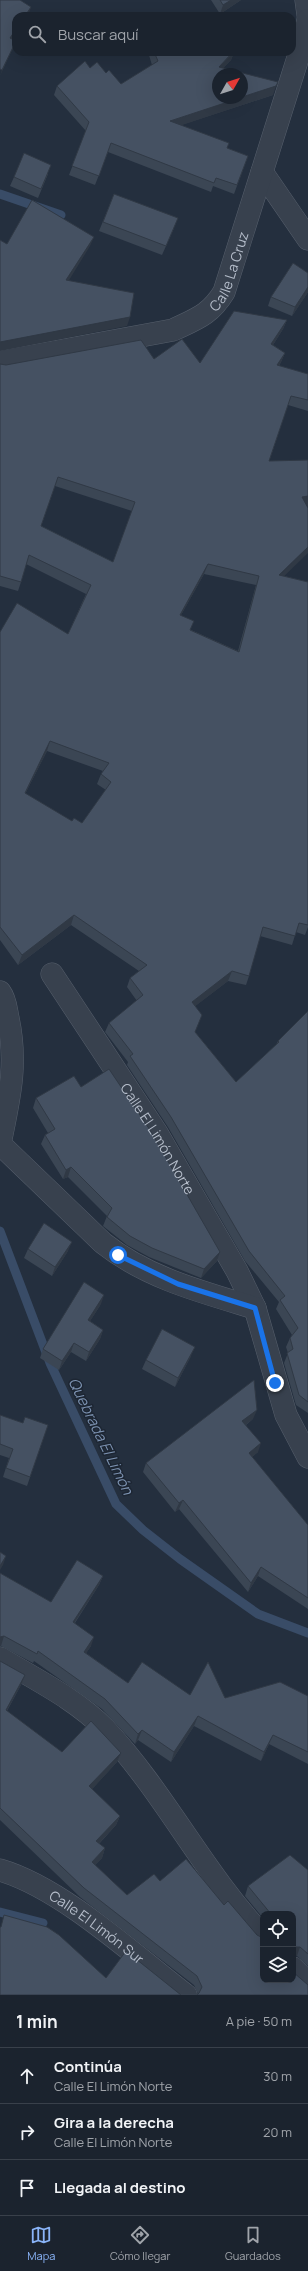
<!DOCTYPE html>
<html lang="es">
<head>
<meta charset="utf-8">
<style>
	body { margin:0; font-family:Manrope,sans-serif; background:#242b36; color:#f1f3f6 }
	.controls { position:absolute; right:12px; bottom:12px; display:grid; overflow:hidden; border-radius:8px; box-shadow:0 4px 16px #0002 }
	.controls button { width:36px; height:36px; display:grid; place-items:center; padding:0; border:0; border-bottom:1px solid #39404a; background:#1b232e; color:#f1f3f6; font:20px sans-serif }
	.compass { position:absolute; left:212px; top:68px; width:36px; height:36px; border-radius:50%; background:#1b232e; box-shadow:0 4px 16px #0002; rotate:51deg }
	.stop { position:absolute; width:12px; height:12px; margin:-9px; border:3px solid #1a73e8; border-radius:50%; background:#fff }
	.stop.end { background:#1a73e8; border-color:#fff; box-shadow:0 1px 4px #0008 }
	.list { margin:0; padding:0; list-style:none }
	h2 { display:flex; justify-content:space-between; align-items:center; height:52px; margin:0; padding:0 16px; font-size:17px }
	h2 small { font-size:13px; font-weight:400; color:#a0a4aa }
	.list li { display:grid; grid-template-columns:26px 1fr auto; gap:12px; align-items:center; box-sizing:border-box; height:56px; padding:0 16px; border-top:1px solid #39404a }
	.list b { display:block; font-size:15px; white-space:nowrap }
	.list p { margin:0; font-size:13px; white-space:nowrap; color:#a0a4aa }
	.list em { font-size:13px; font-style:normal; color:#a0a4aa }
	.icon { flex:none; width:22px; height:22px; fill:none; stroke:currentColor; stroke-width:2; stroke-linecap:round; stroke-linejoin:round }
	.map { position:relative; flex:none; width:308px; height:1995px; overflow:hidden }
	.search { position:absolute; background:#1b232e; box-shadow:0 4px 16px #0002; left:12px; right:12px; top:12px; height:44px; display:flex; align-items:center; gap:10px; box-sizing:border-box; padding:0 14px; border-radius:12px; color:#a0a4aa; font-size:15px }
	.sheet { height:220px; background:#1b232e }
	nav { display:flex; justify-content:space-around; align-items:center; box-sizing:border-box; height:56px; border-top:1px solid #39404a; background:#1b232e; font-size:11px; color:#a0a4aa }
	nav a { display:grid; justify-items:center; gap:2px }
	nav .on { color:#8ab4f8 }
	.map>svg:first-child { display:block }
	.lines { fill:none; stroke-linecap:round; stroke-linejoin:round }
	.stream { stroke:#394c67; stroke-width:9 }
	.street-casing { stroke:#565f6c; stroke-width:23 }
	.street { stroke:#38414e; stroke-width:22 }
	.wall { fill:#3b4654; fill-rule:evenodd }
	.shaded-wall { fill:#303945 }
	.building { fill:#455162; stroke:#303945; fill-rule:evenodd }
	.route { stroke:#1a73e8; stroke-width:5 }
	.labels { text-anchor:middle; dominant-baseline:central; stroke-width:3; stroke-linejoin:round; paint-order:stroke }
	.street-label { font-size:14px; fill:#b4bcc9; stroke:#1d2633 }
	.water-label { font-size:15px; font-style:italic; fill:#7c92b1; stroke:#1d2633 }
</style>
</head>
<body>
<div class="map">
<svg width="308" height="1995" viewBox="0 0 308 1995">
	<rect width="100%" height="100%" fill="#242f3e"/>
	<g class="lines">
		<path class="stream" d="M0 194 61 215
			M0 1231 50 1363 116 1504 143 1530 180 1559 258 1614 308 1633
			M0 1912 43 1923"/>
		<g class="street-casing">
			<g id="street">
				<path d="M306 0 308 15"/>
				<path d="M262 172 308 239"/>
				<path id="s1" d="M0 362 173 330C196 319 210 315 224 292L302 45 308 20"/>
				<path id="s2" d="M52 974 157 1133 237 1271 255 1308 286 1415 308 1457"/>
				<path d="M0 992C6 1000 6 1009 8 1018 18 1065 9 1099 0 1144L103 1243C147 1278 202 1292 255 1308"/>
				<path d="M0 1658C36 1680 76 1699 105 1729 165 1793 203 1873 263 1936"/>
				<path id="s3" d="M0 1870C62 1888 134 1955 186 1995"/>
				<path d="M293 1968 308 1983"/>
			</g>
		</g>
		<use href="#street" class="street"/>
	</g>
	<path class="wall" d="M211 0H241L220 14Z
		M148 52H234L231 60 223 68 273 95 181 125 227 148 248 156 234 194 213 186 211 192 108 152 95 185 69 175 86 131 54 95 57 86 90 68 106 73 121 84 152 65Z
		M48 174 38 198 10 186 14 177Z
		M114 194 174 228 162 255 99 231Z
		M308 273V292L292 316 268 306 271 297Z
		M287 320 283 329 273 345 285 353 281 362 279 366 308 374V411L288 405 269 461 307 506 284 576 308 582V927L305 935 296 932 292 945 260 936 249 976 246 985 228 981 195 1006V1032L236 1082 276 1045 278 1041 308 1011V1413L296 1405 284 1363 288 1353 286 1347 290 1338 292 1335 276 1309 279 1302 245 1261 168 1127 127 1065 128 1062 105 1032 109 1023 137 1001 127 987 130 978 139 971 71 925 18 965 0 940V632L68 634 86 594 26 564 21 582 18 591 0 586V364L6 365 154 359 200 363ZM55 486 132 511 113 562 41 526ZM204 574 256 585 238 651 191 630 181 615ZM47 751 103 771 101 774 97 784 106 790 82 823 72 821 25 794Z
		M81 1087 220 1252 217 1261 201 1278 149 1257 127 1245 103 1226 107 1216 68 1177 63 1179 41 1144 45 1135 48 1133 33 1108 36 1098Z
		M28 1249 68 1251 52 1276 24 1258Z
		M101 1304 90 1321 103 1330 100 1339 86 1361 71 1352 59 1370 40 1358 43 1349Z
		M191 1356 175 1387 142 1369 146 1360Z
		M0 1415 22 1423 48 1425 27 1486 3 1477 9 1458 0 1455Z
		M253 1419 246 1425 258 1452 252 1457 308 1525V1609L258 1576 248 1592 179 1509 175 1512 143 1472 146 1463Z
		M0 1573 51 1602 103 1576 99 1585 75 1623 91 1646 86 1653 128 1683 190 1695 225 1698 308 1696V1764L269 1744 261 1761 194 1726 171 1762 138 1740 135 1744 102 1709 34 1661 33 1663 1 1646Z
		M0 1661 25 1675 21 1685 7 1711 62 1752 121 1753 117 1762 92 1789 120 1816 116 1825 99 1844 105 1848 102 1858 95 1865 127 1895 160 1881 224 1905 257 1935 198 1994 194 1985 80 1897 0 1820Z
		M308 1870V1966L297 1956H293V1914H263V1918L245 1896 248 1886Z"/>
	<path class="shaded-wall" d="M231 0H241L220 14 223 5Z
		M31 7 28 16H25Z
		M16 29V33L7 47 10 38Z
		M16 41 12 50 0 76 2 70Z
		M234 52 231 60 216 76 219 67Z
		M276 86 273 95 167 130 170 121 240 98H242V97Z
		M94 237 90 246 63 290 66 280Z
		M308 287V292L292 316 295 307Z
		M130 317 127 326 0 351V342Z
		M287 320 283 329 268 353 271 344Z
		M285 353 281 362 274 374 277 365Z
		M308 496V506H299L302 497Z
		M308 547V553L276 584 279 575Z
		M208 564 204 574 176 624 180 615Z
		M50 741 47 751 21 802 25 793Z
		M74 915 71 925 18 965 22 955Z
		M232 971 228 981 189 1011 192 1002Z
		M71 1167 68 1177 63 1179 66 1170Z
		M72 1242 68 1251 52 1276 55 1267Z
		M220 1252 217 1261 201 1278 204 1269Z
		M104 1295 101 1304 85 1329 88 1320Z
		M103 1330 100 1339 86 1361 89 1352Z
		M74 1343 71 1352 59 1370 62 1361Z
		M195 1347 191 1356 175 1387 178 1378Z
		M257 1410 253 1419 239 1430 242 1421Z
		M261 1443 258 1452 246 1462 249 1453Z
		M183 1500 179 1509 175 1512 179 1503Z
		M6 1556 3 1565 0 1570V1566Z
		M261 1567 258 1576 248 1592 251 1583Z
		M103 1576 99 1585 69 1631 73 1622Z
		M4 1636 1 1646H0V1637Z
		M94 1637 91 1646 81 1661 84 1652Z
		M25 1675 21 1685 2 1719 6 1710Z
		M198 1716 194 1726 171 1762 174 1752Z
		M142 1730 138 1740 135 1744 138 1734Z
		M273 1735 269 1744 261 1761 264 1752Z
		M121 1753 117 1762 86 1796 89 1786Z
		M120 1816 116 1825 92 1851 96 1841Z
		M105 1848 102 1858 88 1872 92 1862Z
		M293 1947H300L297 1956H293Z"/>
	<path class="building" d="M0 0H20L31 7 25 16H16V29L10 38 16 41 2 70 0 69Z
		M220 0H231L223 5Z
		M154 52H233L219 67 278 82 276 86 242 97V74H218V98H240L170 121 229 143 227 148 248 156 237 185 216 178 214 183 111 143 99 176 72 166 89 122 57 86 85 61 90 68 97 62 106 73 109 70 121 84 158 61Z
		M24 153 51 165 41 189 14 177Z
		M114 194 178 218 166 246 103 222Z
		M32 200 94 237 66 280 134 293 130 317 0 342V240L7 244Z
		M293 263 308 273V287L295 307 271 297Z
		M234 311 287 320 271 344 285 353 277 365 308 374V400L291 396 269 461 308 460V496L302 497 308 508V547L279 575 308 582V925L299 923 295 936 263 927 249 976 232 971 192 1002 202 1015 195 1032 236 1082 279 1042 278 1041 308 1011V1402L299 1395 287 1353 293 1349 290 1338 298 1328 280 1300 285 1296 249 1251 171 1117 130 1056 133 1054 109 1023 143 995 130 978 147 965 74 915 22 955 0 927V632L17 603 68 634 91 585 29 555 21 582 0 576V364L6 365 141 340 154 359 182 339 200 363ZM58 477 135 502 113 562 41 526ZM208 564 259 576 239 652 190 630 194 621 180 615ZM50 741 109 763 101 774 111 782 82 823 74 818 72 821 25 793Z
		M109 1069 150 1130 220 1252 204 1269 152 1248 130 1236 107 1217 112 1208 71 1167 66 1170 45 1135 55 1129 36 1098 74 1076 81 1087Z
		M44 1223 72 1242 55 1267 28 1249Z
		M84 1282 104 1295 88 1320 103 1330 89 1352 74 1343 62 1361 43 1349Z
		M162 1329 195 1347 178 1378 146 1360Z
		M254 1380 257 1410 242 1421 261 1443 249 1453 308 1525V1598L261 1567 251 1583 183 1500 179 1503 146 1463Z
		M0 1415 23 1423 25 1417 48 1425 30 1477 6 1468 13 1449 0 1444Z
		M0 1552 6 1556 0 1566Z
		M77 1560 103 1576 73 1622 94 1637 84 1652 128 1683 142 1662 190 1695 208 1662 225 1698 280 1682 308 1696V1752L273 1735 264 1752 198 1716 174 1752 142 1730 138 1734 105 1699 38 1651 37 1654 4 1636 0 1637V1573L51 1602Z
		M0 1661 25 1675 6 1710 62 1752 91 1721 121 1753 89 1786 120 1816 96 1841 105 1848 92 1862 127 1895 154 1874 160 1881 186 1859 224 1905 228 1901 257 1935 263 1938V1980H293V1972L308 1985V1995H197L199 1993 202 1987 197 1976 84 1888 0 1808Z
		M290 1855 308 1870V1954L300 1947H293V1914H271L248 1886Z
		M4 1915 47 1927 59 1935 106 1978 126 1951 181 1995H0V1927H1Z"/>
	<g class="lines">
		<path class="route" d="M118 1255 178 1284 255 1308 275 1383"/>
	</g>
	<g class="labels">
		<g class="street-label">
			<text stroke="none"><textPath href="#s1" startOffset="262">Calle La Cruz</textPath></text>
			<text stroke="none"><textPath href="#s2" startOffset="196">Calle El Limón Norte</textPath></text>
			<text stroke="none"><textPath href="#s3" startOffset="113">Calle El Limón Sur</textPath></text>
		</g>
		<g class="water-label">
			<text transform="translate(101 1436) rotate(64)">Quebrada El Limón</text>
		</g>
	</g>
</svg>
<div class="controls">
<button><svg class="icon" aria-label="locate" viewBox="0 0 24 24"><circle cx="12" cy="12" r="6"/><path d="M12 2v4M12 18v4M2 12h4M18 12h4"/></svg></button>
<button><svg class="icon" aria-label="layers" viewBox="0 0 24 24"><path d="M12 4l9 5-9 5-9-5zM3 14l9 5 9-5"/></svg></button>
</div>
<svg class="compass" viewBox="-18 -18 36 36"><path d="M0-13l5 13h-10z" fill="#e53935"/><path d="M0 13l5-13h-10z" fill="#a0a4aa"/></svg>
<div class="stop" style="left:118px;top:1255px"></div>
<div class="stop end" style="left:275px;top:1383px"></div>
<div class="search"><svg class="icon" aria-label="search" viewBox="0 0 24 24"><circle cx="10" cy="10" r="6"/><path d="M15 15l6 6"/></svg>Buscar aquí</div>
</div>
<section class="sheet">
<h2>1 min<small>A pie · 50 m</small></h2>
<ul class="list">
<li><svg class="icon" aria-label="ahead" viewBox="0 0 24 24"><path d="M12 20V5M6 11l6-6 6 6"/></svg><div><b>Continúa</b><p>Calle El Limón Norte</p></div><em>30 m</em></li>
<li><svg class="icon" aria-label="right" viewBox="0 0 24 24"><path d="M7 20v-9h11M14 6l5 5-5 5"/></svg><div><b>Gira a la derecha</b><p>Calle El Limón Norte</p></div><em>20 m</em></li>
<li><svg class="icon" aria-label="arrive" viewBox="0 0 24 24"><path d="M6 21V4h12l-3 4 3 4H6"/></svg><div><b>Llegada al destino</b></div></li>
</ul>
</section>
<nav>
<a class="on"><svg class="icon" aria-label="map" viewBox="0 0 24 24"><path d="M3 6l6-2 6 2 6-2v14l-6 2-6-2-6 2zM9 4v14M15 6v14"/></svg>Mapa</a>
<a><svg class="icon" aria-label="directions" viewBox="0 0 24 24"><path d="M12 3l9 9-9 9-9-9zM9 14v-3h6M13 9l2 2-2 2"/></svg>Cómo llegar</a>
<a><svg class="icon" aria-label="saved" viewBox="0 0 24 24"><path d="M7 4h10v16l-5-4-5 4z"/></svg>Guardados</a>
</nav>
</body>
</html>
